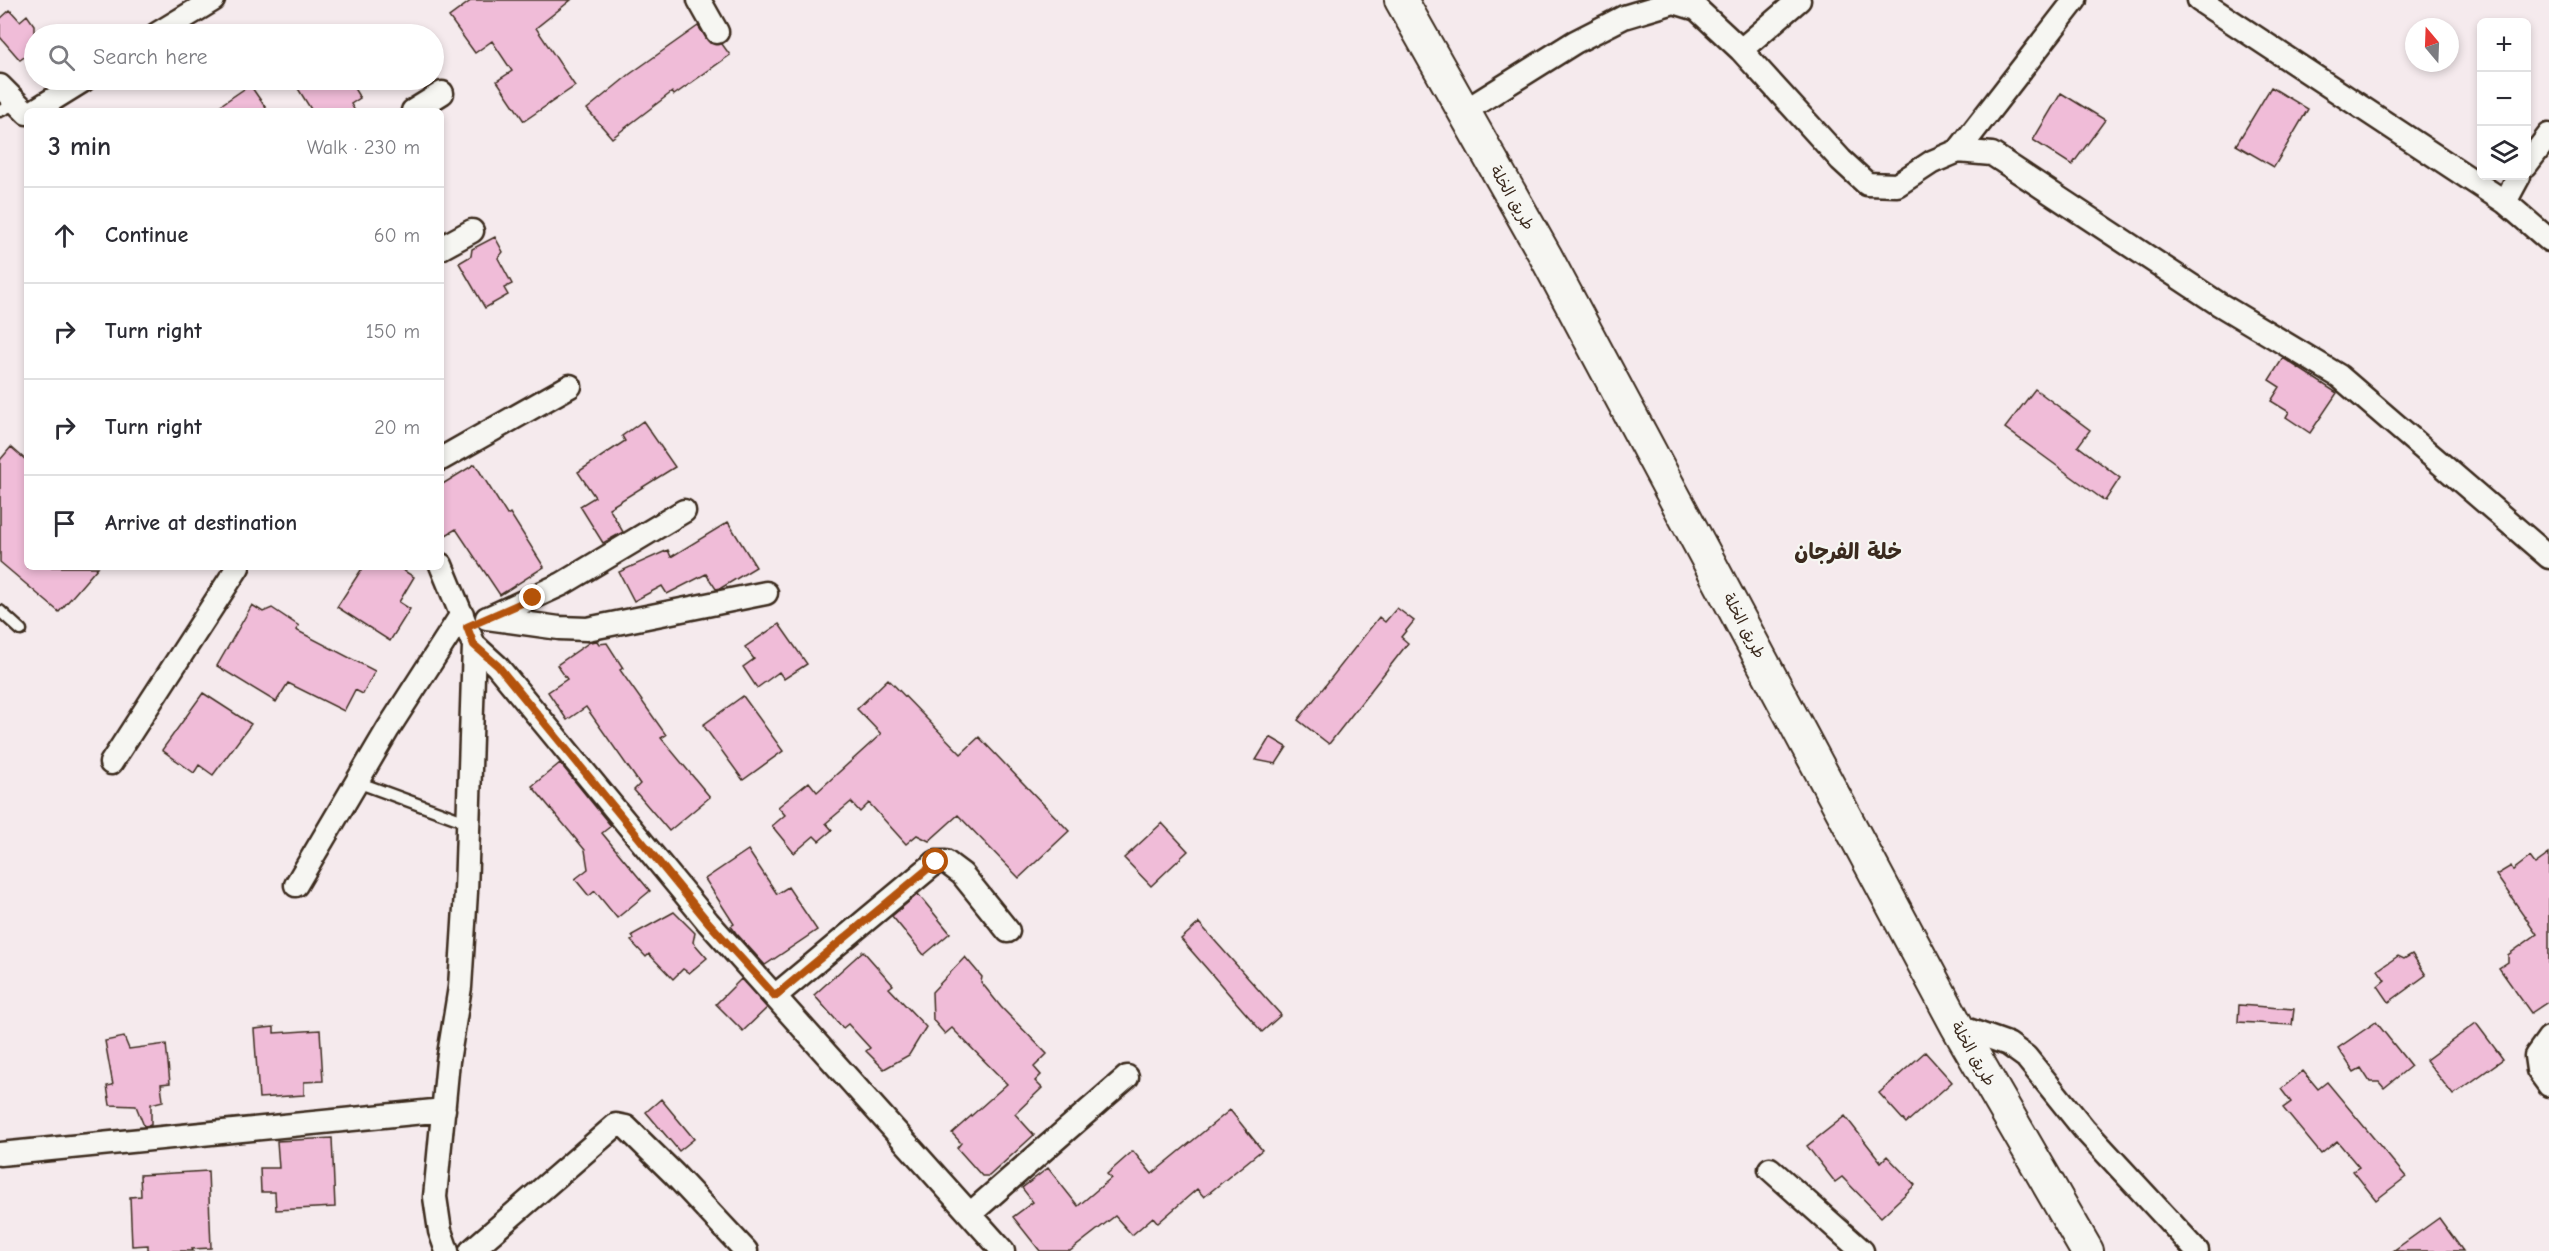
<!DOCTYPE html>
<html lang="en">
<head>
<meta charset="utf-8">
<style>
	body { margin:0; font-family:"Comic Neue","Playpen Sans Arabic",sans-serif; background:#f7f7f7; color:#2b2b33 }
	.controls { position:absolute; right:18px; top:18px; display:grid; overflow:hidden; border-radius:9px; box-shadow:0 3px 9px #0003 }
	.controls button { width:54px; height:54px; display:grid; place-items:center; padding:0; border:0; border-bottom:2px solid #e1e1e2; background:#fff; color:#2b2b33; font:30px sans-serif }
	.compass { position:absolute; left:2405px; top:18px; width:54px; height:54px; border-radius:50%; background:#fff; box-shadow:0 3px 9px #0003; rotate:341deg }
	.stop { position:absolute; width:18px; height:18px; margin:-14px; border:4px solid #b45309; border-radius:50%; background:#fff }
	.stop.end { background:#b45309; border-color:#fff; box-shadow:0 2px 6px #0008 }
	.list { margin:0; padding:0; list-style:none }
	h2 { display:flex; justify-content:space-between; align-items:center; height:78px; margin:0; padding:0 24px; font-size:26px }
	h2 small { font-size:20px; font-weight:400; color:#7c7c81 }
	.list li { display:grid; grid-template-columns:39px 1fr auto; gap:18px; align-items:center; box-sizing:border-box; height:96px; padding:0 24px; border-top:2px solid #e1e1e2 }
	.list b { display:block; font-size:22px; white-space:nowrap }
	.list em { font-size:20px; font-style:normal; color:#7c7c81 }
	.icon { flex:none; width:33px; height:33px; fill:none; stroke:currentColor; stroke-width:2; stroke-linecap:round; stroke-linejoin:round }
	.map { position:relative; flex:none; width:2549px; height:1251px; overflow:hidden }
	.search { position:absolute; background:#fff; box-shadow:0 3px 9px #0003; left:24px; top:24px; width:420px; height:66px; display:flex; align-items:center; gap:15px; box-sizing:border-box; padding:0 21px; border-radius:33px; color:#7c7c81; font-size:22px }
	.panel { position:absolute; background:#fff; box-shadow:0 3px 9px #0003; left:24px; top:108px; width:420px; height:462px; border-radius:9px }
	.map>svg:first-child { display:block }
	.building { fill:#f0bcd8; stroke:#3b2a1e; stroke-width:1.5 }
	.lines { fill:none; stroke-linecap:round; stroke-linejoin:round }
	.lane-casing { stroke:#3b2a1e; stroke-width:15 }
	.street-casing { stroke:#3b2a1e; stroke-width:27 }
	.secondary-casing { stroke:#3b2a1e; stroke-width:36 }
	.lane { stroke:#f6f6f2; stroke-width:10 }
	.street { stroke:#f6f6f2; stroke-width:22 }
	.secondary { stroke:#f6f6f2; stroke-width:32 }
	.route { stroke:#b45309; stroke-width:8 }
	.labels { text-anchor:middle; dominant-baseline:central; stroke-width:4.5; stroke-linejoin:round; paint-order:stroke }
	.street-label { font-size:16px; fill:#3b2a1e; stroke:#f6f6f2 }
	.district-label { font-size:22px; font-weight:bold; fill:#3b2a1e; stroke:#f6f6f2 }
</style>
</head>
<body>
<div class="map">
<svg width="2549" height="1251" viewBox="0 0 2549 1251">
	<rect width="100%" height="100%" fill="#f5eaed"/>
	<filter id="ink" filterUnits="userSpaceOnUse"><feTurbulence type="fractalNoise" baseFrequency=".0167" numOctaves="2"/><feDisplacementMap in="SourceGraphic" scale="12" xChannelSelector="R" yChannelSelector="G"/><feConvolveMatrix kernelMatrix="1 2 1 2 8 2 1 2 1" color-interpolation-filters="sRGB"/></filter>
	<g filter="url(#ink)">
		<path class="building" d="M472 0H571L536 28 575 86 524 121 497 81 512 71 492 41 475 53 449 17Z
			M10 10 20 21 27 15 34 25V50L20 60 0 37V19Z
			M698 26 710 43 722 44 730 55 674 95 672 92 612 138 587 109 630 74Z
			M309 80H349L360 98 351 104 355 111H312L297 87Z
			M250 85 268 111H212Z
			M2271 87 2308 109 2274 167 2236 145Z
			M2061 93 2105 120 2072 165 2033 140Z
			M495 237 503 252 498 258 512 284 504 288 508 295 485 308 459 263 471 256 472 249Z
			M2283 358 2337 393 2310 433 2286 417 2289 412 2271 401 2280 387 2269 380Z
			M2035 389 2090 430 2078 446 2120 478 2105 501 2005 428Z
			M643 421 675 467 609 508 623 532 603 543 580 506 595 497 578 472 625 441 622 436Z
			M11 447 27 461V567H98L59 612 0 562V460Z
			M475 464 507 515 510 513 544 567 500 595 456 529 441 538V485Z
			M728 522 756 567 721 588 716 589 706 574 667 594 662 586 634 601 619 572 668 550 671 557Z
			M363 567H398L414 577 399 602 410 609 390 641 337 607Z
			M252 605 263 612 272 608 299 626 296 630 375 671 363 694 355 690 344 711 288 683 276 702 217 666Z
			M1397 608 1414 621 1401 637 1408 643 1329 744 1298 720 1379 617 1385 622Z
			M779 624 807 664 784 679 779 672 757 688 743 667 754 659 745 647Z
			M597 641 599 644 607 643 623 668 620 670 666 735 661 738 710 797 669 831 634 790 640 784 586 707 567 720 548 692 567 679 557 665 590 642Z
			M888 679 961 754 979 737 1069 831 1019 878 958 815 929 841 917 835 906 844 869 803 860 812 851 802 826 823 832 830 819 841 814 836 794 853 772 826 785 815 778 807 809 782 817 792 881 734 857 709Z
			M203 693 251 724 213 775 199 765 194 773 162 750Z
			M743 696 783 751 743 780 703 725Z
			M1270 737 1287 747 1276 764 1256 760Z
			M560 763 611 826 602 833 650 891 617 918 595 891 589 896 575 879 588 869 585 850 532 786Z
			M1162 823 1188 851 1151 886 1124 858Z
			M748 850 777 894 788 887 817 930 765 965 736 933 731 926 734 924 705 879Z
			M2549 854V1001L2531 1013 2499 968 2508 962V955L2537 934 2496 875 2511 866 2513 870 2530 857 2535 864Z
			M918 894 950 933 924 955 892 916Z
			M674 912 695 933 693 942 707 958 689 973 683 969 673 979 649 954 646 957 631 941 634 939 632 935Z
			M1199 923 1281 1015 1262 1032 1181 939Z
			M863 951 893 985 889 988 926 1027 909 1055 884 1069 866 1051 870 1048 848 1024 843 1028 814 995Z
			M2412 954 2426 975 2389 1002 2378 986 2385 980 2378 970 2398 956 2404 959Z
			M965 957 982 977 981 982 1001 1007 1047 1054 1034 1067 1041 1075 1035 1081 1042 1088 1015 1114 1034 1135 989 1176H982L957 1148 961 1143 952 1133 1007 1084 952 1028 945 1034 933 1020 932 992Z
			M741 979 767 1008 743 1031 716 1004Z
			M2239 1005 2294 1009 2292 1025 2238 1022Z
			M2376 1022 2411 1066 2384 1088 2379 1082H2370L2361 1068 2354 1072 2338 1048Z
			M2476 1023 2503 1059 2453 1095 2426 1060Z
			M274 1027V1033L320 1030 323 1081 304 1082V1095L259 1098 254 1029Z
			M124 1037 129 1049 166 1044 170 1083 161 1084 163 1101 151 1104V1125L144 1126 136 1106 110 1105 107 1086 113 1085 105 1041Z
			M1925 1052 1952 1082 1906 1123 1879 1093Z
			M2303 1071 2318 1089 2327 1082 2406 1177 2376 1200 2353 1171 2359 1167 2337 1141 2321 1154 2283 1108 2291 1102 2281 1089Z
			M661 1099 694 1139 679 1151 646 1112Z
			M1230 1110 1262 1150 1204 1197 1197 1189 1158 1223 1153 1217 1132 1235 1115 1216 1070 1251H1040L1013 1217 1033 1202 1022 1188 1048 1168 1078 1206 1111 1178 1107 1174 1133 1151 1152 1174Z
			M1845 1116 1881 1162 1887 1156 1915 1185 1881 1217 1842 1177 1835 1182 1807 1146Z
			M332 1138 335 1207 276 1210 275 1192H261L260 1168H279L277 1141Z
			M208 1171 211 1248 192 1249 193 1251H148V1245L132 1246 130 1197 141 1196 140 1175Z
			M2439 1218 2463 1251H2393Z"/>
		<g class="lines">
			<g class="lane-casing">
				<path id="lane" d="M0 111 17 103
					M0 611 21 630
					M357 782 469 823"/>
			</g>
			<g class="street-casing">
				<path id="street" d="M699 0 717 32
					M2199 0 2505 202
					M157 34 213 0
					M1741 50 1799 0
					M0 86 27 113
					M34 111 84 80
					M413 111 442 93
					M1463 112 1575 42 1624 17 1674 2 1697 9 1741 50 1841 160 1867 184 1897 185 1932 162 1958 151 1992 154 2219 304 2339 376 2549 557
					M1958 151 2075 0
					M2526 165 2549 135
					M2519 176 2505 202 2549 240
					M441 248 472 231
					M441 459 570 386
					M441 565 474 645 497 666 708 922 1003 1251
					M487 618 559 628 587 629 766 593
					M488 618 562 584 684 511
					M111 763 238 567
					M296 885 388 729 462 614
					M775 996 936 862H946L962 874 1008 931
					M1957 1026 2008 1044 2026 1057 2084 1129 2197 1251
					M2549 1038 2536 1056 2538 1070 2549 1085
					M0 1154 444 1110
					M1770 1169 1862 1251
					M970 1214 1127 1077
					M447 1251 440 1231 435 1197 448 1061 460 987 466 892 474 645
					M471 1251 616 1125 626 1127 674 1174 746 1251"/>
			</g>
			<g class="secondary-casing">
				<path id="secondary" d="M1401 0 1545 255 1957 1026 2087 1251"/>
			</g>
			<use href="#lane" class="lane"/>
			<use href="#street" class="street"/>
			<use href="#secondary" class="secondary"/>
		</g>
	</g>
	<g class="lines" filter="url(#ink)">
		<path class="route" d="M533 598 467 627 474 645 498 666 708 922 775 996 936 862"/>
	</g>
	<g class="labels">
		<g class="street-label">
			<text transform="translate(1512 198) rotate(60)">طريق الخلة</text>
			<text transform="translate(1744 626) rotate(62)">طريق الخلة</text>
			<text transform="translate(1973 1054) rotate(60)">طريق الخلة</text>
		</g>
		<g class="district-label">
			<text x="1848" y="552">خلة الفرجان</text>
		</g>
	</g>
</svg>
<div class="controls">
<button>+</button>
<button>−</button>
<button><svg class="icon" aria-label="layers" viewBox="0 0 24 24"><path d="M12 4l9 5-9 5-9-5zM3 14l9 5 9-5"/></svg></button>
</div>
<svg class="compass" viewBox="-18 -18 36 36"><path d="M0-13l5 13h-10z" fill="#e53935"/><path d="M0 13l5-13h-10z" fill="#7c7c81"/></svg>
<div class="stop" style="left:936px;top:862px"></div>
<div class="stop end" style="left:533px;top:598px"></div>
<div class="search"><svg class="icon" aria-label="search" viewBox="0 0 24 24"><circle cx="10" cy="10" r="6"/><path d="M15 15l6 6"/></svg>Search here</div>
<section class="panel">
<h2>3 min<small>Walk · 230 m</small></h2>
<ul class="list">
<li><svg class="icon" aria-label="ahead" viewBox="0 0 24 24"><path d="M12 20V5M6 11l6-6 6 6"/></svg><div><b>Continue</b></div><em>60 m</em></li>
<li><svg class="icon" aria-label="right" viewBox="0 0 24 24"><path d="M7 20v-9h11M14 6l5 5-5 5"/></svg><div><b>Turn right</b></div><em>150 m</em></li>
<li><svg class="icon" aria-label="right" viewBox="0 0 24 24"><path d="M7 20v-9h11M14 6l5 5-5 5"/></svg><div><b>Turn right</b></div><em>20 m</em></li>
<li><svg class="icon" aria-label="arrive" viewBox="0 0 24 24"><path d="M6 21V4h12l-3 4 3 4H6"/></svg><div><b>Arrive at destination</b></div></li>
</ul>
</section>
</div>
</body>
</html>
